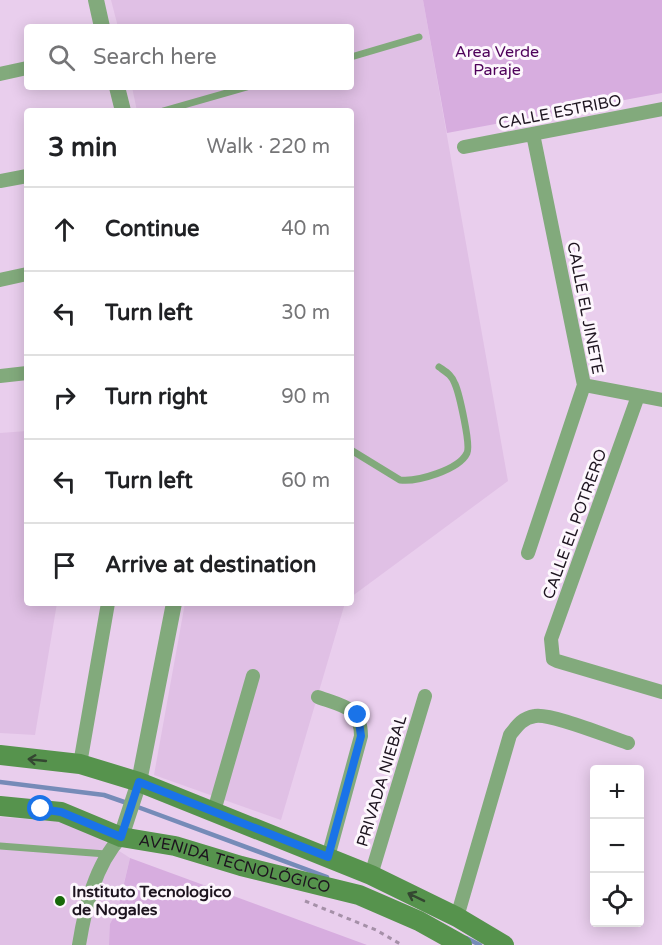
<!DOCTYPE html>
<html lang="en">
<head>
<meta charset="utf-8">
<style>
	body { margin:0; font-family:"Varela Round",sans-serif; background:#f6f6f6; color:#202124 }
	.controls { position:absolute; right:18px; bottom:18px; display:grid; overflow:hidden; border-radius:6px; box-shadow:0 3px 15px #0003 }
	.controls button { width:54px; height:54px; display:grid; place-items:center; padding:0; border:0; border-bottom:2px solid #e0e0e0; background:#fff; color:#202124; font:30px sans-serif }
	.stop { position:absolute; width:18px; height:18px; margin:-14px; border:4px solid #1a73e8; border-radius:50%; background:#fff }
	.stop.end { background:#1a73e8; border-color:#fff; box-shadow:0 2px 6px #0008 }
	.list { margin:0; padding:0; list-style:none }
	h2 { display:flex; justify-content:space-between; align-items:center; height:78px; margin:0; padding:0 24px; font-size:26px }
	h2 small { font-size:20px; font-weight:400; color:#757577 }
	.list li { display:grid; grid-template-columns:39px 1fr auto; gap:18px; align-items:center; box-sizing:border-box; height:84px; padding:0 24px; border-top:2px solid #e0e0e0 }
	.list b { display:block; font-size:22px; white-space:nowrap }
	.list em { font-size:20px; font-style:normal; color:#757577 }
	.icon { flex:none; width:33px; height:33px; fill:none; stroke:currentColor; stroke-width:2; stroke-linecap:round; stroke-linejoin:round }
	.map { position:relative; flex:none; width:662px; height:945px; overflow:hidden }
	.search { position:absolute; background:#fff; box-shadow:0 3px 15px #0003; left:24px; top:24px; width:330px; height:66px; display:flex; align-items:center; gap:15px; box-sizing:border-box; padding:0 21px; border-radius:6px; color:#757577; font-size:22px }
	.panel { position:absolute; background:#fff; box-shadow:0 3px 15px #0003; left:24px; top:108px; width:330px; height:498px; border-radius:6px }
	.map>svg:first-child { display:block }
	.built { fill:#e0c0e5 }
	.green { fill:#d7addf }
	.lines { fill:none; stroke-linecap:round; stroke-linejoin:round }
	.stream { stroke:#768bb8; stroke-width:4.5 }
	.path { stroke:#a590a8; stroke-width:3; stroke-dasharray:4.5 4.5; stroke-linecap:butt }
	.service { stroke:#82aa7c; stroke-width:7 }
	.minor { stroke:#82aa7c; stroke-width:14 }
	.tertiary { stroke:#82aa7c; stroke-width:16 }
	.secondary { stroke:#56934d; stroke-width:20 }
	.oneway { stroke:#344731 }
	.route { stroke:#1a73e8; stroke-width:8 }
	.poi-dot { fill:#176809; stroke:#fdf7fd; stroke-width:2 }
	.labels { text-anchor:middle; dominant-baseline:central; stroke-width:6; stroke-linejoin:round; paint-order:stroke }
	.park-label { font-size:16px; fill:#4e015a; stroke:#fdf7fd }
	.street-label { font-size:16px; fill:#1d141f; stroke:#fdf7fd }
	.poi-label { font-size:16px; font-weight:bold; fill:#1d141f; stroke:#fdf7fd; text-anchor:start }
</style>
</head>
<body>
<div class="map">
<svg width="662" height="945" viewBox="0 0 662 945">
	<rect width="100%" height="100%" fill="#e9ceed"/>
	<path class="built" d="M111 0H423L508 481 351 597V111H137L132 87H351V27H118Z
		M27 431V603H57L35 735 0 733V433Z
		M185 603H345L281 820 154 775Z
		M0 817 76 823 130 858 109 945H0Z"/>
	<path class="green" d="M423 0H662V93L447 133Z
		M130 858 367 945H109L110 924 118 909Z"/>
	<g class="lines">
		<path class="stream" d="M0 782 104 795 127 803
			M135 806 327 877
			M466 938 480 945"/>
		<path class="path" d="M305 901 376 930 402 945"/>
		<path class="service" d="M351 57 419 37
			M163 111 247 87
			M351 450 400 480C417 482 459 470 467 453 471 445 459 393 455 384 452 375 446 372 439 367
			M0 846 106 854"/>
		<path class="minor" d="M0 74 27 68
			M464 147 662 109
			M0 181 27 176
			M0 280 27 274
			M0 376 27 373
			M584 385 662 400
			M638 396 551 639 553 659 557 661 662 692
			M528 553 584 385 533 134
			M318 697C341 706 361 706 361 736L328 857
			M80 764 108 603
			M214 811 253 676
			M371 875 425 696
			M457 917 510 735C517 726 522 718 535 716 551 713 609 737 628 743
			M79 945C85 908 95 865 121 837"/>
		<path class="tertiary" d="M96 0 102 27
			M117 87 123 111
			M121 837 139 782 174 603"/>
		<g class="secondary">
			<path d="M0 755 80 764 139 782 371 875 457 917 504 945"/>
			<path id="s1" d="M0 806 61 812 121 837 175 846 241 866 359 895 419 921 462 945"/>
		</g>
	</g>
	<defs><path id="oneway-shaft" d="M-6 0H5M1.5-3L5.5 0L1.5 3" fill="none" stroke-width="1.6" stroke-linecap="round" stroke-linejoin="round" transform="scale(1.5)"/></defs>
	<g class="oneway">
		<use href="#oneway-shaft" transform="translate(37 760) rotate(-174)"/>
		<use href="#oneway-shaft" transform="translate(416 897) rotate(-154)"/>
	</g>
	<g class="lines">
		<path class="route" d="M41 809 61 812 121 837 139 782 328 857 361 736 358 715"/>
	</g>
	<circle class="poi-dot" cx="60" cy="901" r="6"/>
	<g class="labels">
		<g class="park-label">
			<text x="497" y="52">Area Verde<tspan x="497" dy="18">Paraje</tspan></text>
		</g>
		<g class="street-label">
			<text transform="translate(560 112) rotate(-11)">CALLE ESTRIBO</text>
			<text transform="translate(585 308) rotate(79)">CALLE EL JINETE</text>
			<text transform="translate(575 524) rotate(-70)">CALLE EL POTRERO</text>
			<text transform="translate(382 781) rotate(-73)">PRIVADA NIEBAL</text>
			<text stroke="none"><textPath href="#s1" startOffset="243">AVENIDA TECNOLÓGICO</textPath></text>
		</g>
		<g class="poi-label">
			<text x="72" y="892">Instituto Tecnologico<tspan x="72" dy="18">de Nogales</tspan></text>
		</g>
	</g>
</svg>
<div class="controls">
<button>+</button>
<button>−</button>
<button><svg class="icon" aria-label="locate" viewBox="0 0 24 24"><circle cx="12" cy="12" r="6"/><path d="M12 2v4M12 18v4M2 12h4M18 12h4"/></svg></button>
</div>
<div class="stop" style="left:41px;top:809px"></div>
<div class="stop end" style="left:358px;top:715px"></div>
<div class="search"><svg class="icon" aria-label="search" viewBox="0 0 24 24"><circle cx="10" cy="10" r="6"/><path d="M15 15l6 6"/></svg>Search here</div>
<section class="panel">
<h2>3 min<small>Walk · 220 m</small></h2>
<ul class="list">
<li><svg class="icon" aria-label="ahead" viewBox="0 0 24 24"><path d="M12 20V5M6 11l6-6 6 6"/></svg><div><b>Continue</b></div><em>40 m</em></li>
<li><svg class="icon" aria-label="left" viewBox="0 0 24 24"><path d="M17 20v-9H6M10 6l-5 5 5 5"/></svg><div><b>Turn left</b></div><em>30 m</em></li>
<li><svg class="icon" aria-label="right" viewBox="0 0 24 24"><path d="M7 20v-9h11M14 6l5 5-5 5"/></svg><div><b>Turn right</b></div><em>90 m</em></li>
<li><svg class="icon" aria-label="left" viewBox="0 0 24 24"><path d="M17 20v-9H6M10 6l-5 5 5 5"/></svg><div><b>Turn left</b></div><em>60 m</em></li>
<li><svg class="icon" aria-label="arrive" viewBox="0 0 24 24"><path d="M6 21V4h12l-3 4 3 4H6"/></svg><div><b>Arrive at destination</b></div></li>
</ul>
</section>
</div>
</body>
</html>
